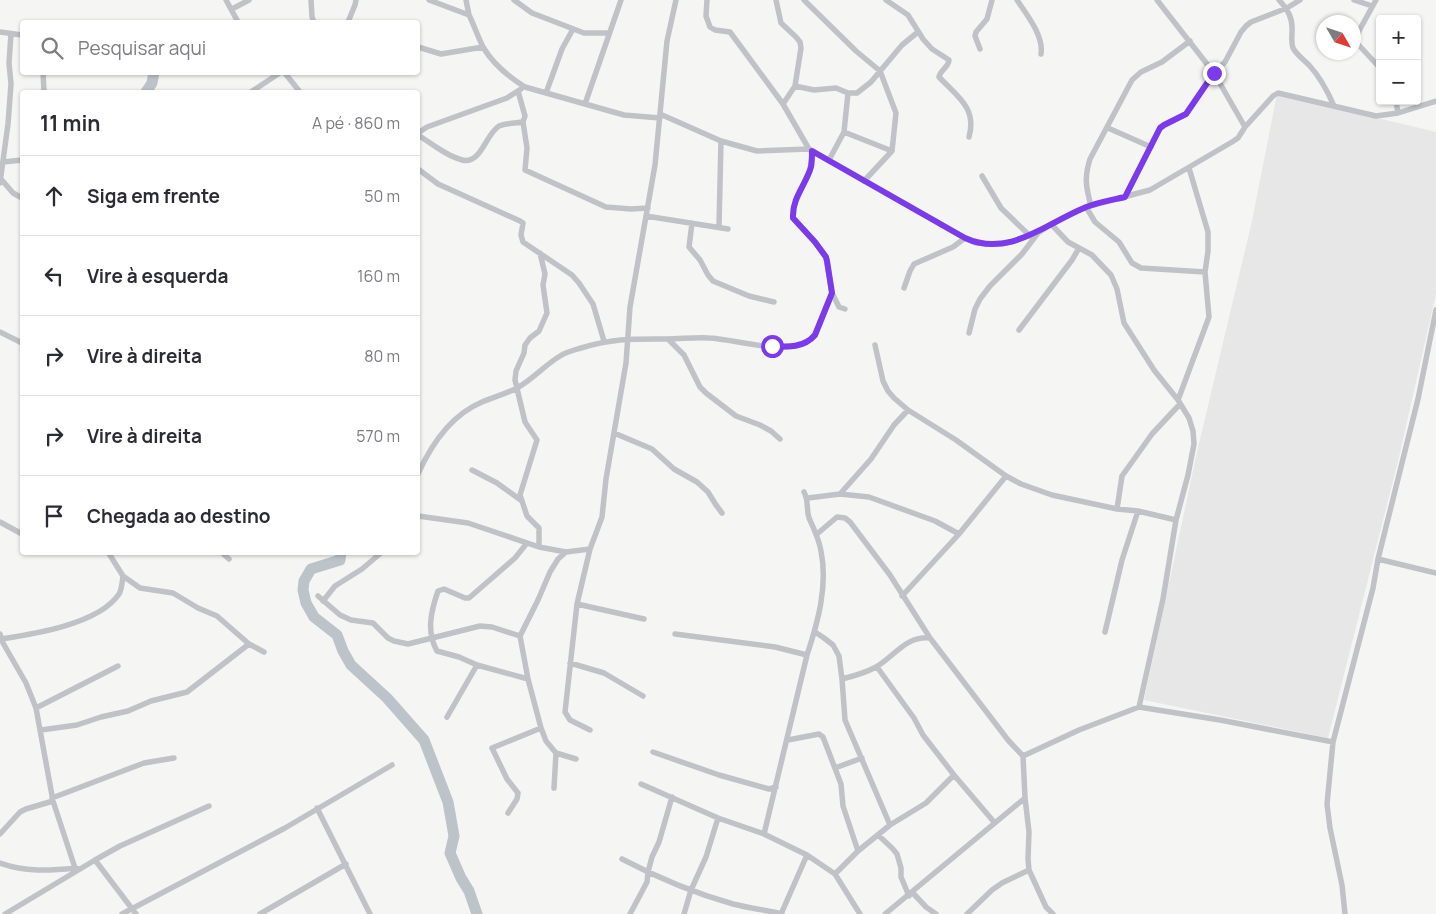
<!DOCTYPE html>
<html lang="pt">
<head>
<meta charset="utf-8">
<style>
	body { margin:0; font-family:Manrope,sans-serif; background:#f2f2f3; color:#2b2b33 }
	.controls { position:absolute; right:15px; top:15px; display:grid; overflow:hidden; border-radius:5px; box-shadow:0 1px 4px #0004 }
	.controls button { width:45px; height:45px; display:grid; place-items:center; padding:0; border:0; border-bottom:1px solid #e1e1e2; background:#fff; color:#2b2b33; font:25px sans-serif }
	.compass { position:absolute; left:1316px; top:15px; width:45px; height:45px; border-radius:50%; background:#fff; box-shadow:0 1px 4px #0004; rotate:129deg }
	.stop { position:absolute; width:15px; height:15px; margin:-11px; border:4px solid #7c3aed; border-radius:50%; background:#fff }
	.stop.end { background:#7c3aed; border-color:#fff; box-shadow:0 1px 5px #0008 }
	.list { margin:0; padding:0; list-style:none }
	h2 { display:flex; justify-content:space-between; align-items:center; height:65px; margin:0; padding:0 20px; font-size:21px }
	h2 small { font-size:16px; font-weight:400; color:#7c7c81 }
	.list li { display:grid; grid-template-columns:32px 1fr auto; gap:15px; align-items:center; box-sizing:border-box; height:80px; padding:0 20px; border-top:1px solid #e1e1e2 }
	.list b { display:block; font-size:19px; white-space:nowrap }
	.list em { font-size:16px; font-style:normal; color:#7c7c81 }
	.icon { flex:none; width:28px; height:28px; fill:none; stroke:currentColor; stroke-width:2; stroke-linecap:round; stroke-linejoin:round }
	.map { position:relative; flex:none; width:1436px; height:914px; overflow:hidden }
	.search { position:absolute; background:#fff; box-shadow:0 1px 4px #0004; left:20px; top:20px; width:400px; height:55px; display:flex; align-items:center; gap:12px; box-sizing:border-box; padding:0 18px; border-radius:5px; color:#7c7c81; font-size:19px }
	.panel { position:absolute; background:#fff; box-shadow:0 1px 4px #0004; left:20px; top:90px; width:400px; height:465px; border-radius:5px }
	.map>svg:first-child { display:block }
	.built { fill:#e6e7e6 }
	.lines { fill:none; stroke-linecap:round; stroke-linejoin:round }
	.river { stroke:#bcc3c9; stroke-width:11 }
	.street { stroke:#c0c2c7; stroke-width:5.5 }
	.route { stroke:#7c3aed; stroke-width:6 }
</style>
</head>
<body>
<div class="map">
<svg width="1436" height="914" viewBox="0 0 1436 914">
	<rect width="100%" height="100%" fill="#f5f6f3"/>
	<path class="built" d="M1277 94 1436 132V294L1399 457 1328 738 1144 700 1197 452 1252 221Z"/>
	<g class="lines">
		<path class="river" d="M146 92 152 83 154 72
			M341 552 340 560 311 569 304 581 303 590 306 603 314 617 337 635 343 651 351 665 387 698 424 740 448 802 454 836 450 853 461 878 469 891 477 914"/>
		<path class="street" d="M226 0 238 22
			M311 0 312 17 314 22
			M429 0 469 15C474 25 478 37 483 47 493 64 509 77 525 87L624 115 660 118
			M466 0 469 15
			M514 0 532 13 584 33H609
			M707 0 706 16 710 27 715 30 730 32 783 104 809 149 965 238 976 243 991 244 1007 243 1038 233 1051 224 1086 207 1150 190 1232 142 1238 138 1245 127 1214 73 1157 0
			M776 0 781 23 796 37 800 42 801 48 795 86 783 104
			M804 0 856 51 880 71 896 113 892 151 864 181
			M886 0 908 15 923 39 932 49 949 60C949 67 940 70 939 77 958 97 977 108 969 137
			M1017 0C1027 15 1044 36 1041 54
			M1279 0C1288 10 1293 18 1292 32 1292 37 1291 43 1293 48 1296 54 1304 60 1309 65 1320 77 1328 92 1334 106
			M1354 0 1372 6
			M1376 0 1360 29 1355 41 1380 68
			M232 9 249 0
			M348 22 355 5 356 0
			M0 32 22 35
			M418 47 441 54 483 47
			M980 49 975 36 976 32 987 19 992 0
			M43 72 44 92
			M284 72 300 92
			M795 86 814 90 836 88 848 93H857L871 82 902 45 918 32
			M518 91 525 116 523 122 527 148 525 170 606 207 631 209 648 208
			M251 92 281 72
			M546 93 562 49 573 29
			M1396 101 1398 113 1436 101
			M585 104 621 0
			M660 114 721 141 757 151 809 149
			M1245 127 1273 96 1278 93 1376 116 1398 113
			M1108 128 1151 147
			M844 132 892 151
			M418 133 427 127 507 98 521 89
			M418 135C431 143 446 156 462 160 481 165 485 135 499 126 506 123 516 123 523 122
			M813 151 810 169 794 206 793 218 815 242 826 257 832 293 839 307 845 309
			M829 160 844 132 848 93
			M3 162 22 160
			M418 169 438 184 520 221 523 223 521 235 523 242 572 275 579 283 593 304 604 341
			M982 176 1001 208 1029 235
			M1 179 13 193 22 198
			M0 183 8 124 11 84 9 63 11 34
			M1125 197 1160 128 1164 125 1186 114 1214 73 1225 62 1241 32 1246 26 1251 22 1287 8 1300 0
			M1091 206C1086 187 1084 178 1090 159L1132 80 1141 72 1162 62 1190 41
			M1086 207 1095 222 1119 242 1132 263 1141 268 1205 272
			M646 216 728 229
			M692 223 689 247 700 260 708 275 713 281 749 296 774 302
			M1051 224 1068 242 1092 255 1111 275 1117 289 1124 323 1154 370 1178 400 1189 418 1193 431 1194 444 1188 475 1176 520 1163 599 1139 707
			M719 226 721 141
			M904 288 910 271 914 264 953 247 965 238
			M1019 330 1072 260 1079 248
			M0 332 22 343
			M969 333 975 309 980 299 990 286 1022 254 1038 233
			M668 339 684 355 700 387 706 393 736 416 760 425 771 431 780 439
			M875 345 883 381 888 391 894 398 908 410 956 440 1006 476 1021 484 1052 495 1117 509 1138 511 1176 520
			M1178 400 1209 317 1205 272 1208 251V232L1189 168
			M614 433 652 449 674 469 697 482 708 492 716 505 722 513
			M472 470 497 483 522 501
			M418 474C431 445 451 415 482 402 493 397 506 394 517 388 533 379 545 365 560 356 566 352 574 350 581 348 614 338 634 339 667 339 681 339 695 337 709 338 738 339 795 360 815 335L832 293
			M840 494 871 459 894 425 908 410
			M808 498 840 494 869 497 935 521 959 534
			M1117 509 1122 476 1152 434 1180 404
			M418 516 468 523 539 547 566 552
			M0 522 22 534
			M817 534 837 517 845 518 850 522 890 575 930 638 1008 740 1023 756 1025 798 1029 832 1028 859 1029 870 1046 907 1053 914
			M527 543 515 558 469 598H465L444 589 438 591C431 611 426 632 437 651L459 657 477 665 528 679
			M539 547V528L527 516 520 495 537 440 525 422 515 380 516 371 524 353 525 345 530 338 539 331 547 313 543 285 545 274 540 253
			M590 549 577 604 565 712 570 720 590 730
			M108 552 123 576 140 588 173 593 198 608 217 616 249 644 264 652
			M221 552 229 559
			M1378 559 1436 573
			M318 596 340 615 351 620 373 623 388 638 394 641 408 644 480 626 492 627 520 636
			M902 596 959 534 1006 476
			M323 601 335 586 362 569 382 552
			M577 604 644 619
			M815 632 824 638 833 645 839 656 842 679 845 720 890 825
			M1105 632 1122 560 1138 511
			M0 634 3 643 26 683 36 708 53 801 75 868
			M675 634 775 647 807 655
			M1 639C34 634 99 624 119 594 122 589 122 583 123 576
			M570 663 604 673 643 696
			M877 667 914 718 923 735 954 775 994 822
			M842 679C854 676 865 673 876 667 895 656 905 636 930 638
			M36 708 118 666
			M447 717 477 665
			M41 730 77 725 101 717 128 711 151 701 187 692 249 644
			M788 740 819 734 823 737 841 784 843 806 858 851
			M653 752 719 775 769 789 776 787
			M556 753 576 759
			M1023 756 1079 730 1139 707 1220 720 1333 742
			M835 768 862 758
			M641 784 718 818 764 834 807 855 835 874 860 914
			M554 788 556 753 546 741 541 728 528 679 520 636 538 600 550 572 558 559 566 552 590 549 602 517 606 479 626 363 630 307 655 165 667 41 676 0
			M52 798 144 763 174 758
			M317 808 370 914
			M508 813 517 799 518 793 507 779 492 748 541 728
			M0 834 20 812 26 809 53 801
			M764 834 807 655C818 622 828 586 821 551 819 539 814 529 809 518 806 509 809 501 804 492
			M878 835 892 848 897 854 901 868V877L909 896
			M622 859C658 878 694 893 733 904 749 908 765 910 782 914
			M95 860 120 846 209 806
			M0 863C25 872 49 871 75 868L79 869
			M835 874 858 851 890 825 926 803 954 775
			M912 892 926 907 936 914
			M5 914 95 860 136 914
			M122 914 285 828 392 765
			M260 914 346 864
			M630 914 647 882 648 872 652 857 659 842 672 797
			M684 914 691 890 706 857 718 818
			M781 914 807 855
			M885 914 1025 798
			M967 914 992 890 1002 883 1029 870
			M1345 914 1342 885 1330 828 1327 804 1333 742 1373 588 1378 559 1418 399 1436 310"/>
	</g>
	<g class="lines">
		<path class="route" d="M772 346C788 347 804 348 815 335L832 293 827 261 826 257 815 242 793 218C792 197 806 185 811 167 812 162 812 156 812 151L965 238C1009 258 1045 224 1084 208 1097 202 1112 200 1125 197L1160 128 1164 125 1186 114 1214 73"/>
	</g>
</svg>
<div class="controls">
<button>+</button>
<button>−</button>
</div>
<svg class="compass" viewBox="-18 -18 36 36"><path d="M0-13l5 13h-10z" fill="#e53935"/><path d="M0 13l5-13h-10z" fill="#7c7c81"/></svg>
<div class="stop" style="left:772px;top:346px"></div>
<div class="stop end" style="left:1214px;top:73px"></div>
<div class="search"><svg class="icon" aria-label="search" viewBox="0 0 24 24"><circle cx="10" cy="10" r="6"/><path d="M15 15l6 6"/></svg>Pesquisar aqui</div>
<section class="panel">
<h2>11 min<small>A pé · 860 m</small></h2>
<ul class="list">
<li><svg class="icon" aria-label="ahead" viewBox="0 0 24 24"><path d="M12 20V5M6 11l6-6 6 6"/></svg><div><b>Siga em frente</b></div><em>50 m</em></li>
<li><svg class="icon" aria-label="left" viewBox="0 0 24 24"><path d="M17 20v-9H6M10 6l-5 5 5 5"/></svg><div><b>Vire à esquerda</b></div><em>160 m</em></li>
<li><svg class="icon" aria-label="right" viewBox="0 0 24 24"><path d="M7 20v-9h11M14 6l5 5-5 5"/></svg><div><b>Vire à direita</b></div><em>80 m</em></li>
<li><svg class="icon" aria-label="right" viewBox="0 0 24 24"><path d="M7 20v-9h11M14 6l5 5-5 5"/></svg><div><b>Vire à direita</b></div><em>570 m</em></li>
<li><svg class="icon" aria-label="arrive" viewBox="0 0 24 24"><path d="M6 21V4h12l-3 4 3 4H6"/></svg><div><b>Chegada ao destino</b></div></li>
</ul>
</section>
</div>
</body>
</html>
